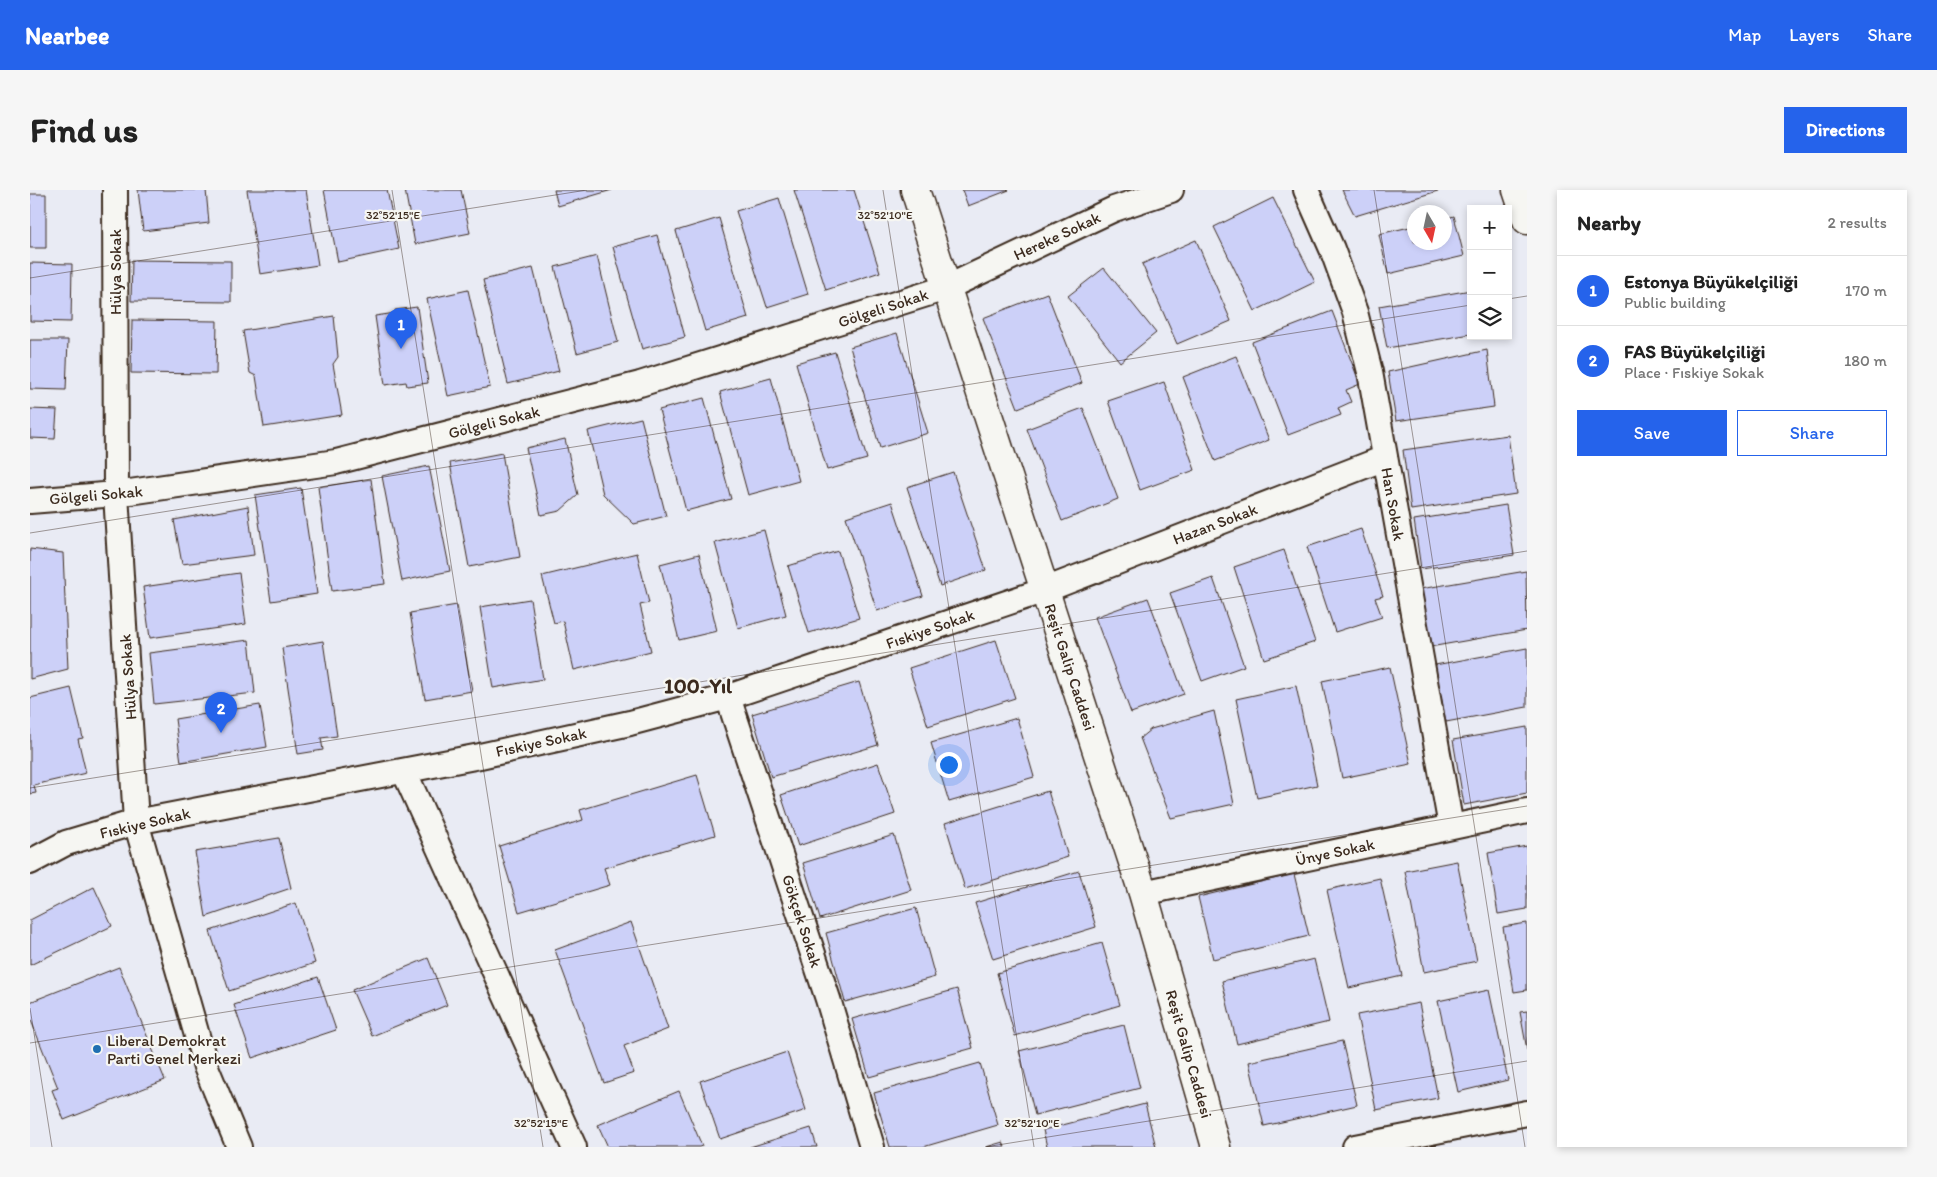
<!DOCTYPE html>
<html lang="en">
<head>
<meta charset="utf-8">
<style>
	body { margin:0; font-family:Itim,sans-serif; background:#f6f6f6; color:#222 }
	.controls { position:absolute; right:15px; top:15px; display:grid; overflow:hidden; border-radius:0px; box-shadow:0 2px 8px #0003 }
	.controls button { width:45px; height:45px; display:grid; place-items:center; padding:0; border:0; border-bottom:1px solid #e0e0e0; background:#fff; color:#222; font:25px sans-serif }
	.compass { position:absolute; left:1377px; top:15px; width:45px; height:45px; border-radius:50%; background:#fff; box-shadow:0 2px 8px #0003; rotate:171deg }
	.you { position:absolute; left:918px; top:574px; width:18px; height:18px; margin:-12px; border:4px solid #fff; border-radius:50%; background:#1a73e8; box-shadow:0 0 0 8px #1a73e833 }
	.badge { display:grid; place-items:center; width:32px; height:32px; border-radius:50%; background:#2563eb; color:#fff; font-size:16px; font-weight:700 }
	.pin { position:absolute; translate:-50% -41px; filter:drop-shadow(0 1px 2px #0008) }
	.pin::after { content:''; position:absolute; top:26px; width:18px; height:15px; background:inherit; clip-path:polygon(0 0,100% 0,50% 100%) }
	.list { margin:0; padding:0; list-style:none }
	h2 { display:flex; justify-content:space-between; align-items:center; height:65px; margin:0; padding:0 20px; font-size:21px }
	h2 small { font-size:16px; font-weight:400; color:#767676 }
	.list li { display:grid; grid-template-columns:32px 1fr auto; gap:15px; align-items:center; box-sizing:border-box; height:70px; padding:0 20px; border-top:1px solid #e0e0e0 }
	.list b { display:block; font-size:19px; white-space:nowrap }
	.list p { margin:0; font-size:16px; white-space:nowrap; color:#767676 }
	.list em { font-size:16px; font-style:normal; color:#767676 }
	.actions { display:flex; gap:10px; padding:15px 20px }
	.actions a { flex:1; padding:11px 0; border:1px solid #2563eb; border-radius:0px; text-align:center; font-size:18px; color:#2563eb }
	.actions .main { background:#2563eb; color:#fff }
	.icon { flex:none; width:28px; height:28px; fill:none; stroke:currentColor; stroke-width:2; stroke-linecap:round; stroke-linejoin:round }
	.map { position:relative; flex:none; width:1497px; height:957px; overflow:hidden; border-radius:0px }
	header { display:flex; align-items:center; gap:30px; box-sizing:border-box; height:70px; padding:0 25px; background:#2563eb; color:#fff }
	header strong { font-size:24px }
	nav { display:flex; gap:28px; margin-inline-start:auto; font-size:18px }
	.intro { display:flex; align-items:center; justify-content:space-between; box-sizing:border-box; height:120px; padding:0 30px }
	h1 { margin:0; font-size:35px }
	.button { padding:12px 22px; border-radius:0px; background:#2563eb; color:#fff; font-size:18px; font-weight:700 }
	main { display:flex; gap:30px; padding:0 30px }
	aside { flex:1; background:#fff; border-radius:0px; box-shadow:0 2px 8px #0003 }
	.map>svg:first-child { display:block }
	.building { fill:#ccd0f8; stroke:#3b2a1e }
	.lines { fill:none; stroke-linecap:round; stroke-linejoin:round }
	.street-casing { stroke:#3b2a1e; stroke-width:28 }
	.secondary-casing { stroke:#3b2a1e; stroke-width:31 }
	.street { stroke:#f6f6f2; stroke-width:24 }
	.secondary { stroke:#f6f6f2; stroke-width:28 }
	.ticks { fill:none; stroke:#3b2a1e; stroke-width:1; stroke-opacity:0.45 }
	.poi-dot { fill:#1f6fb2; stroke:#f6f6f2; stroke-width:2 }
	.labels { text-anchor:middle; dominant-baseline:central; stroke-width:4.5; stroke-linejoin:round; paint-order:stroke }
	.street-label { font-size:16px; fill:#3b2a1e; stroke:#f6f6f2 }
	.poi-label { font-size:16px; fill:#3b2a1e; stroke:#f6f6f2; text-anchor:start }
	.district-label { font-size:21px; font-weight:bold; fill:#3b2a1e; stroke:#f6f6f2 }
	.ticks-label { font-size:12px; text-anchor:middle; fill:#3b2a1e; stroke:#f6f6f2; stroke-width:4.5; stroke-linejoin:round; paint-order:stroke }
</style>
</head>
<body>
<header>
<strong>Nearbee</strong>
<nav><a>Map</a><a>Layers</a><a>Share</a></nav>
</header>
<div class="intro"><h1>Find us</h1><a class="button">Directions</a></div>
<main>
<div class="map">
<svg width="1497" height="957" viewBox="0 0 1497 957">
	<rect width="100%" height="100%" fill="#e9ebf4"/>
	<filter id="ink" filterUnits="userSpaceOnUse"><feTurbulence type="fractalNoise" baseFrequency=".02" numOctaves="2"/><feDisplacementMap in="SourceGraphic" scale="10" xChannelSelector="R" yChannelSelector="G"/><feConvolveMatrix kernelMatrix="1 2 1 2 8 2 1 2 1" color-interpolation-filters="sRGB"/></filter>
	<g filter="url(#ink)">
		<path class="building" d="M108 0H176L179 33 113 41Z
			M217 0H276L288 75 230 84Z
			M294 0H357L369 59 308 72Z
			M375 0H431L440 43 385 54Z
			M524 0H582L528 16Z
			M764 0H824L850 82 796 100Z
			M932 0H979L938 16Z
			M1312 0H1411L1325 26Z
			M0 4H16V58H0Z
			M749 8 778 104 737 117 706 21Z
			M1243 8 1285 92 1225 121 1184 37Z
			M1424 26 1434 66 1358 84 1349 44 1384 36V52H1414V29Z
			M689 28 718 128 675 141 646 41Z
			M627 45 655 147 612 159 583 57Z
			M1166 50 1201 131 1147 154 1112 74Z
			M567 66 588 152 547 163 525 77Z
			M102 70 201 71V112L101 111Z
			M0 73 42 74 41 132 0 131Z
			M503 78 529 181 478 194 453 90Z
			M1074 78 1126 143 1090 172 1038 106Z
			M438 100 460 197 418 206 397 109Z
			M1441 100V144L1357 158 1349 116Z
			M1017 103 1052 193 988 218 953 128Z
			M387 117 398 193 377 196 376 192 355 195 345 126 366 123 365 120Z
			M1302 121 1330 194 1316 200 1321 212 1308 218 1311 225 1258 245 1222 152Z
			M304 126 308 167 303 174 312 225 234 237 226 186 220 183 213 141Z
			M102 130 187 131 186 184 101 183Z
			M867 143 898 243 850 258 820 157Z
			M0 150H38L36 200 0 199Z
			M1457 160 1464 217 1366 231 1358 182Z
			M805 162 837 269 797 280 766 173Z
			M1206 166 1239 250 1185 271 1153 187Z
			M741 188 769 291 718 305 690 202Z
			M1134 192 1165 280 1110 300 1078 211Z
			M674 208 701 309 656 321 629 220Z
			M1053 218 1088 309 1032 331 997 239Z
			M0 219 27 220 25 249 0 248Z
			M611 228 636 326 604 334 573 304 558 241Z
			M1478 245 1486 304 1381 320 1373 260Z
			M535 249 548 305 530 321 511 325 496 258Z
			M472 263 490 367 439 377 420 273Z
			M399 276 420 381 372 391 352 286Z
			M923 282 956 380 910 396 877 297Z
			M341 289 355 394 302 401 288 297Z
			M271 298 287 404 241 411 225 305Z
			M862 312 893 406 847 421 816 327Z
			M1476 315 1484 365 1391 379 1384 330Z
			M218 316 224 365 152 374 144 330Z
			M1331 339 1353 406 1345 408 1352 427 1305 442 1277 357Z
			M734 340 756 425 708 438 685 353Z
			M0 359 33 363 38 479 0 489Z
			M1254 360 1285 452 1234 469 1204 377Z
			M808 361 829 428 779 443 758 376Z
			M607 363 619 413 610 415 621 461 544 480 533 431 524 433 512 386Z
			M669 364 687 441 649 450 630 374Z
			M1496 381 1497 440 1400 457 1390 399Z
			M209 383 216 434 120 448 113 397Z
			M1183 388 1214 476 1172 491 1140 403Z
			M1118 408 1154 504 1101 523 1065 427Z
			M500 409 513 489 463 498 450 417Z
			M427 415 442 501 395 509 380 423Z
			M219 450 225 503 124 514 119 463Z
			M966 450 985 508 898 536 879 478Z
			M293 451 307 546 291 548 293 560 268 564 252 458Z
			M1497 458V517L1416 532 1405 475Z
			M1360 477 1381 574 1312 588 1292 491Z
			M829 492 848 555 741 587 722 524Z
			M1266 496 1287 595 1227 608 1206 509Z
			M41 498 53 548 48 549 56 583 4 595 6 603 0 604V508Z
			M230 515 237 557 151 572 145 529Z
			M1184 521 1204 614 1141 628 1110 548 1121 539Z
			M987 528 1004 587 919 612 901 553Z
			M1497 537V603L1434 615 1423 550Z
			M848 573 865 624 768 656 751 605Z
			M667 585 685 645 574 678 580 695 489 722 469 656 553 630 550 620Z
			M1018 601 1038 667 935 699 915 633Z
			M864 645 881 700 790 729 773 673Z
			M249 648 261 698 176 727 165 662Z
			M1497 656V719L1468 724 1458 663Z
			M1427 671 1447 771 1394 782 1375 681Z
			M1049 681 1066 737 963 769 945 713Z
			M1264 684 1279 746 1183 769 1168 707Z
			M1350 688 1372 786 1319 798 1297 700Z
			M64 697 82 736 0 775V730Z
			M266 713 285 773 199 801 180 741Z
			M886 718 905 787 815 812 796 743Z
			M601 732 638 839 594 856 604 883 574 893 525 760Z
			M1497 733V800L1484 802 1473 737Z
			M1072 753 1090 815 985 846 967 783Z
			M398 768 417 815 342 846 322 800Z
			M1284 769 1299 832 1207 854 1192 791Z
			M89 777 135 890 34 930 22 900 28 898 0 828V812Z
			M288 787 306 840 222 868 204 815Z
			M927 799 943 858 839 887 822 829Z
			M1459 800 1478 890 1428 902 1408 811Z
			M1389 813 1408 908 1346 920 1327 825Z
			M1497 821V860L1490 822Z
			M1094 835 1110 898 1005 925 989 861Z
			M1312 851 1327 915 1234 936 1219 872Z
			M757 862 776 920 690 949 670 891Z
			M950 873 968 935 893 957H860L844 903Z
			M649 901 672 956 669 957H578L568 935Z
			M1115 914 1126 957H1017L1013 940Z
			M781 938 787 957H720Z
			M973 952 975 957H956Z"/>
		<g class="lines">
			<g class="street-casing">
				<path id="street" d="M85 0 86 304 106 632 176 877 209 957
					M1276 0 1302 59 1325 122 1340 182 1421 637
					M0 311 86 304 306 272 610 194 916 98 1084 19 1141 0
					M698 507 798 809 842 957
					M374 581 544 957
					M0 672 36 653 106 632 450 566 600 533 698 507 1015 400 1355 268
					M1113 703 1497 621
					M1325 957 1497 923"/>
			</g>
			<g class="secondary-casing">
				<path id="secondary" d="M885 0 1113 703 1186 957
					M1487 0 1497 30"/>
			</g>
			<use href="#street" class="street"/>
			<use href="#secondary" class="secondary"/>
		</g>
	</g>
	<path class="ticks" d="M362 0 513 957M853 0 1004 957M1344 0 1495 957M0 88 557 0M1478 109 1497 106M0 343 1441 115M0 598 1497 361M0 818 22 957M0 853 1497 616M955 957 1497 871"/>
	<circle class="poi-dot" cx="67" cy="859" r="5"/>
	<g class="labels">
		<g class="street-label">
			<text transform="translate(1027 46) rotate(-25)">Hereke Sokak</text>
			<text transform="translate(85 82) rotate(-90)">Hülya Sokak</text>
			<text transform="translate(853 118) rotate(-18)">Gölgeli Sokak</text>
			<text transform="translate(464 232) rotate(-14)">Gölgeli Sokak</text>
			<text transform="translate(66 305) rotate(-5)">Gölgeli Sokak</text>
			<text transform="translate(1363 314) rotate(80)">Han Sokak</text>
			<text transform="translate(1185 334) rotate(-21)">Hazan Sokak</text>
			<text transform="translate(900 439) rotate(-19)">Fıskiye Sokak</text>
			<text transform="translate(1040 477) rotate(72)">Reşit Galip Caddesi</text>
			<text transform="translate(98 487) rotate(-94)">Hülya Sokak</text>
			<text transform="translate(511 552) rotate(-12)">Fıskiye Sokak</text>
			<text transform="translate(115 633) rotate(-13)">Fıskiye Sokak</text>
			<text transform="translate(1305 662) rotate(-12)">Ünye Sokak</text>
			<text transform="translate(772 731) rotate(72)">Gökçek Sokak</text>
			<text transform="translate(1159 864) rotate(74)">Reşit Galip Caddesi</text>
		</g>
		<g class="poi-label">
			<text x="77" y="850">Liberal Demokrat<tspan x="77" dy="18">Parti Genel Merkezi</tspan></text>
		</g>
		<g class="district-label">
			<text x="668" y="495">100. Yıl</text>
		</g>
	</g>
	<g class="ticks-label">
		<text x="363" y="29">32°52'15"E</text>
		<text x="855" y="29">32°52'10"E</text>
		<text x="511" y="937">32°52'15"E</text>
		<text x="1002" y="937">32°52'10"E</text>
	</g>
</svg>
<div class="controls">
<button>+</button>
<button>−</button>
<button><svg class="icon" aria-label="layers" viewBox="0 0 24 24"><path d="M12 4l9 5-9 5-9-5zM3 14l9 5 9-5"/></svg></button>
</div>
<svg class="compass" viewBox="-18 -18 36 36"><path d="M0-13l5 13h-10z" fill="#e53935"/><path d="M0 13l5-13h-10z" fill="#767676"/></svg>
<div class="you"></div>
<div class="pin badge" style="left:371px;top:159px">1</div>
<div class="pin badge" style="left:191px;top:543px">2</div>
</div>
<aside>
<h2>Nearby<small>2 results</small></h2>
<ul class="list">
<li><span class="badge">1</span><div><b>Estonya Büyükelçiliği</b><p>Public building</p></div><em>170 m</em></li>
<li><span class="badge">2</span><div><b>FAS Büyükelçiliği</b><p>Place · Fıskiye Sokak</p></div><em>180 m</em></li>
</ul>
<div class="actions"><a class="main">Save</a><a>Share</a></div>
</aside>
</main>
</body>
</html>
